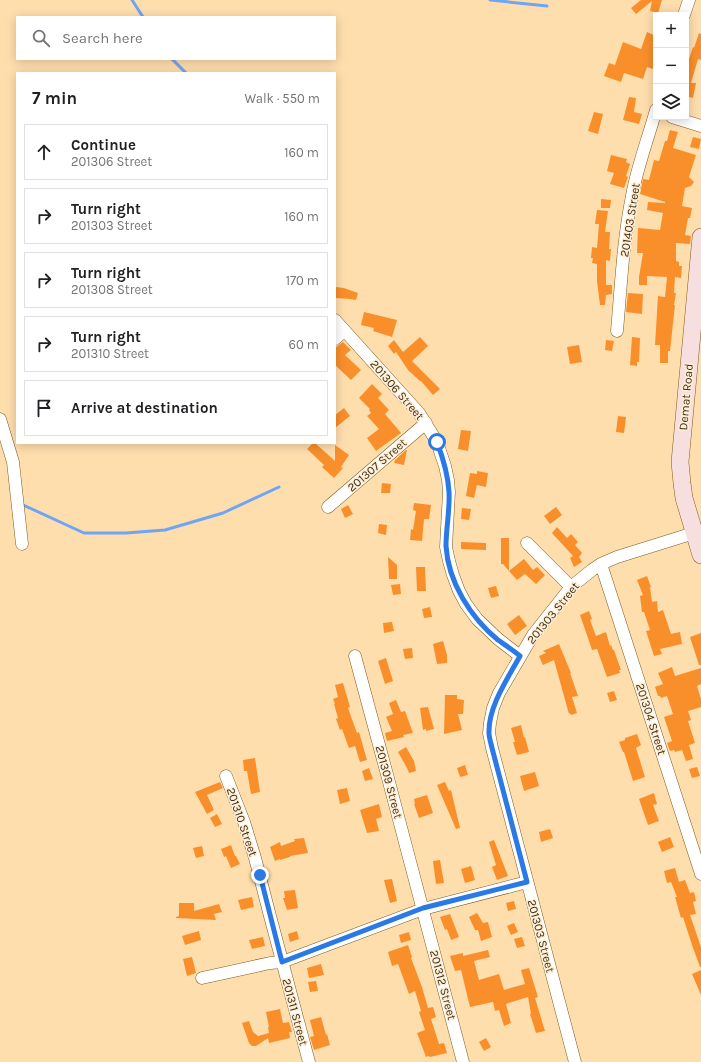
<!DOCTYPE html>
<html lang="en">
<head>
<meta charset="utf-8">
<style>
	body { margin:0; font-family:Karla,sans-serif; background:#f2f2f2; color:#202124 }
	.controls { position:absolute; right:12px; top:12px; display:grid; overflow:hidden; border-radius:0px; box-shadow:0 2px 10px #0003 }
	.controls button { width:36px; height:36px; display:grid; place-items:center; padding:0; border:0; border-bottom:1px solid #e0e0e0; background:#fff; color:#202124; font:20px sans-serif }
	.stop { position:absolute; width:12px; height:12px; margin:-9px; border:3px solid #2b79e5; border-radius:50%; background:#fff }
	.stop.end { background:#2b79e5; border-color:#fff; box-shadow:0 1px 4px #0008 }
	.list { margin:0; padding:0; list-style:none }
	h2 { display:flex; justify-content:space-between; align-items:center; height:52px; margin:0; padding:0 16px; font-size:17px }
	h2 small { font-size:13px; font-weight:400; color:#757577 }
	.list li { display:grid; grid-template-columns:26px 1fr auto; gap:12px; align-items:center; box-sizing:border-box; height:56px; margin:0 8px 8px; padding:0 8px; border:1px solid #e0e0e0; border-radius:0px }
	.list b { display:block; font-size:15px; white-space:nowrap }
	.list p { margin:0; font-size:13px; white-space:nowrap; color:#757577 }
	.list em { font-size:13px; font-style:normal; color:#757577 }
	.icon { flex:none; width:22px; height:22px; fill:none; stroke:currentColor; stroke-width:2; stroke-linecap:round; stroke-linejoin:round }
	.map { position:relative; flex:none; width:701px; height:1062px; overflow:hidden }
	.search { position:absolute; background:#fff; box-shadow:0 2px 10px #0003; left:16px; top:16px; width:320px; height:44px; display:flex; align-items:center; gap:10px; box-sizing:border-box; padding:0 14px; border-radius:0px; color:#757577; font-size:15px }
	.panel { position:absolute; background:#fff; box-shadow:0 2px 10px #0003; left:16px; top:72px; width:320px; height:372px; border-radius:0px }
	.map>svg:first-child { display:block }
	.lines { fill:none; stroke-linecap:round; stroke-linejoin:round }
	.stream { stroke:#6ea5f5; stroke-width:3 }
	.building { fill:#f98f2b }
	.street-casing { stroke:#7f5c1c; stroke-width:13 }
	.secondary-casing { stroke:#7f5c1c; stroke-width:18 }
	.street { stroke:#fff; stroke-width:12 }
	.secondary { stroke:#f7dfe0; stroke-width:17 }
	.route { stroke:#2b79e5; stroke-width:5 }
	.labels { text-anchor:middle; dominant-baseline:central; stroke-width:3; stroke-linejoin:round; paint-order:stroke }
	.street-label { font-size:12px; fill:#403117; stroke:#ffeed6 }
</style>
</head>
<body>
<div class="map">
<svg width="701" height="1062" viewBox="0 0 701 1062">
	<rect width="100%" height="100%" fill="#ffdead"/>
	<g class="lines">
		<path class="stream" d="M132 0 143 17
			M490 0 547 6
			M172 59 186 73
			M21 504 84 533H126L165 530 223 513 279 487"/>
	</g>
	<path class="building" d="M641 0H662L658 13 650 11 652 1 636 14 631 8Z
		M647 32 656 36V70L647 67 643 79 624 73 621 82 604 76 609 63 615 65 623 42 641 49Z
		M699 33 701 34V60L698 59 691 83H696L693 98 686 96V70L689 59 693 47 694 48Z
		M629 97 636 98 634 112 642 114 639 124 623 120Z
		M594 112 603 114 598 134 588 131Z
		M670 130 678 132 673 148 696 155 689 177 694 182 691 186 685 188 682 206 692 208 690 218H688L685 235 691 236 690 244 676 243V261L679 262V266H682L681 278 675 277 674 293H676L674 305H675L670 351H668V363H660V345H655L658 296 665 297 667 277 647 276V285H639V277L643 253H637L638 228 660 230 663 213 647 210 648 202 665 203V202L640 194 643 179 649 180 654 160 659 161 665 141H667Z
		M693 137 701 139 699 149 690 147Z
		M611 155 627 159 626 162 630 164 626 176 628 177 624 188 610 184 614 173 607 171Z
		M601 199 611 200 610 208H601Z
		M597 210 608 211 605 232H610L609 249H611L610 261 606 260V285H612V294L606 295 605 305H600L597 281V264L592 263 593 258H591L592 247 597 248 599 224H595Z
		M336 287 344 288 358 293 356 300 350 299 335 298Z
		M628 293 643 294 642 314 626 312Z
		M364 312 397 320 392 337 373 331 374 328 361 325Z
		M420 337 428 346 412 361 440 389 433 395 421 381H420L408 370 396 352 394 354 388 346 394 340 403 352Z
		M632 337 640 338 639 362H637V366L630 365Z
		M606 340 614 341 612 351 605 350Z
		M343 342 351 350 345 355 361 370 351 380 335 365V348Z
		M579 345 582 362 570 364 567 347Z
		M372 384 382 394 378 398 389 410 385 414 401 433 376 451 367 438 379 429 367 416 371 413 369 410 370 409 359 398Z
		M344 408 350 416 335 428V415Z
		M618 416 626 417 624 433 616 432Z
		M461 430 471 431 468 451 458 449Z
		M313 443H315L335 461V445L349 455 341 467 343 468 334 478 322 467 324 465 307 449Z
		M406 450H407L404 465 394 463 395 460Z
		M477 471 488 473 486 487 477 485 474 498 466 496 470 473 477 474Z
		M382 483 391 484 390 493H381Z
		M414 503 431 505 429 519H424L422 541 410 540 411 529 413 530 416 511 413 510Z
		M348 505 353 514 345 518 341 509Z
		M556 507 562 515 550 524 544 516Z
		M462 508 471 509 469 520 461 519Z
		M379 524 387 525 386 535 378 533Z
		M557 527 567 538 571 534 578 542 575 545 582 553 579 557 582 562 574 567 570 558 573 556 552 533Z
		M501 538H509V571L503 564H501Z
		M461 542 486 543V550L461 549Z
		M388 557 397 565V579H389Z
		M524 559 533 570 537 567 545 575 536 584 525 574 517 580 509 571Z
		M416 567H425L426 591H417Z
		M647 576 651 587H650L652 602 657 601 658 612 663 610 671 634 680 632 682 644 660 649 662 654 654 656 646 631 650 630 644 612H642L640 596 643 595 637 580Z
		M400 584 401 594 393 595 391 585Z
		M496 586 499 596 491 598 488 588Z
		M430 607 432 617 424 618 422 609Z
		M589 611 592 619 590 620 596 636 606 632 610 646 611 645 613 650H614L621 670H619L620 673 607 677 597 649 592 650 588 638 580 615Z
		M519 615 527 626 515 635 507 624Z
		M392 622 394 631 384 633 383 623Z
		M701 633V665H699L690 637Z
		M443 641 447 655V663L437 664 433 644Z
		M559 644 571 673H570L578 696 572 697 577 713 571 715 570 713 569 714 554 660 543 665 539 656 546 653 543 651Z
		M412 648 413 658 405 659 403 649Z
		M386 658 393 681 385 684 378 661Z
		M672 667 675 676 701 668V684L697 686 701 699V707L688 711 691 720 688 721 695 743 689 745 693 759 686 761 682 750 675 752 674 750 670 751 667 743 672 741 664 717 673 714 667 696 661 698 660 696H658L655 687 663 684 658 673Z
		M343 683 350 707 348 708 357 733 359 732 367 760 360 762 355 746 349 748 342 729 340 730 336 719 338 718 334 704H335L333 699 338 697 335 685Z
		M614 691 617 700 610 702 607 693Z
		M445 695H457V699L464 700 463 714H458L462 730 444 734Z
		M396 700 401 712 405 711 413 733 403 735 404 737 387 741 385 733 392 731 386 717 393 714 389 703Z
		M428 707 434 729 426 731V729L423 730 420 708Z
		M521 725 524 738 525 737 529 752 517 755 513 742H515L511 728Z
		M637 734 641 745 636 748 645 777 633 781 624 752H623L619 742 625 740V738Z
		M406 747 414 761 416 771 409 773 407 768 398 752Z
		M255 758 260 792 251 794 247 771H244L243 760Z
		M465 765 468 775 460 777 457 768Z
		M697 767 700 776 692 778 689 769Z
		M369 768 373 779 365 781 362 771Z
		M535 772 539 786 524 791 520 776Z
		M220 782 223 788 207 795 214 810 207 814 195 792Z
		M445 782 449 791 451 790 460 828 456 829 437 785Z
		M347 788 350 801 340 804 337 790Z
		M654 793 657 804 653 805 659 821 648 825 639 799Z
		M427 795 433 813 419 818 414 804H415L414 799Z
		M379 804 382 817 376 819 379 831 367 833 360 810Z
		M217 814 222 824 215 827 210 818Z
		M550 829 553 838 541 842 539 832Z
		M670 837 674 847 662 852 658 842Z
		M304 838 308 853 290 856V857L280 860V859L275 861 270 847 280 842 281 846 295 841 294 839Z
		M494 840 508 876 497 880 492 867 496 865 489 842Z
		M231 845 235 856H236L240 864 231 868 226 856 224 857 221 849Z
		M202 846 204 856 196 858 193 848Z
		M440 860 444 883 436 884 433 861Z
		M471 866 475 880 465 883 461 869Z
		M675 868 679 882 685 880 690 893 694 892 696 901 693 902 696 914 690 915 701 947V967H700L692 945 683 917 681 918 675 897H677L671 882 667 883 664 871Z
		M392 879 397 901 390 903 384 880Z
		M295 890 298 908 287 910 283 898H285L284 891Z
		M252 897 254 907 241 910 238 900Z
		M514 901 516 909 508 911 506 903Z
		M179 903H194V911L219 904 222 912 214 914 216 920 176 918V917L179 916Z
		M477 913 483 923 488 922 492 937 481 941 478 930H475L469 917Z
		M450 914 459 937 451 940 447 929 445 930 440 917Z
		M514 923 518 932 511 935 507 926Z
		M199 931 201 940 185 945 182 936Z
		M297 931 299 939 290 942 288 934Z
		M409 932 411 940 401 943 399 935Z
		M263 937 265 946 252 949 249 940Z
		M522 937 525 946 517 948 514 939Z
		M408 945 412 957 411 958 422 987 428 1008 433 1007 436 1017 431 1019 439 1044 444 1043 447 1053 430 1057 429 1056 426 1057 417 1033 425 1030 419 1012 421 1011 415 991 409 994 398 964 392 966 388 952Z
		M488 950 490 957 474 961 479 980 499 974 504 990 525 984 521 970 529 968 538 997 535 998 545 1031 536 1033 530 1014H531L528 997 506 1004 511 1023 504 1026 499 1010 495 1011 493 1002 470 1007 461 970 455 971 450 956 463 953V956Z
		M192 957 196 973 187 976 183 959Z
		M321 964 324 975 309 978 307 968Z
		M701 970V995L692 974Z
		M316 981 318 991 310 992 308 982Z
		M280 1009 283 1023 289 1022 292 1032H289L290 1038 269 1043 268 1038 256 1046H252L249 1043 242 1023 249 1021 253 1032 258 1036 269 1033 268 1027H269L266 1012Z
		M321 1017 326 1035 327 1034 330 1045 314 1050 310 1037 314 1036 310 1020Z
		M486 1038 491 1047 484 1051 479 1042Z"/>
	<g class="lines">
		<g class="street-casing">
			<path id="street" d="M684 15 689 0
				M672 117 701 126
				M335 320 419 413 437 442 445 466 448 480 449 492 446 547 449 561 453 575 459 591 466 604 477 619 498 639 520 656
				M617 331C621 286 623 240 632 196 637 167 648 139 656 110
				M335 339 344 331
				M0 419 13 462 22 544
				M328 507 426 423
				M527 543 571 587
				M601 564 701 874
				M355 656C392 791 427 926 463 1062
				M226 776 244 822 255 858 270 916 309 1062
				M202 978 270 963 282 962 423 909 527 882
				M575 1062 492 748 489 733 490 723 493 708 499 693 533 635 571 587 592 570 601 564 617 557 694 533"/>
		</g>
		<g class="secondary-casing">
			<path id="secondary" d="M701 237 680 462 682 483 684 498 701 555"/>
		</g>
		<use href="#street" class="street"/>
		<use href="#secondary" class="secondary"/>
	</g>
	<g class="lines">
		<path class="route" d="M260 875 282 962 423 908 527 882 492 748C491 743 489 738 489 733 488 707 508 678 520 656 513 650 505 645 498 640 471 618 448 582 446 546 446 528 450 510 449 492 448 474 443 458 437 442"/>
	</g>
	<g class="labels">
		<g class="street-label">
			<text transform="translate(630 220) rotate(-81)">201403 Street</text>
			<text transform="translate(397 390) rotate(49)">201306 Street</text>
			<text transform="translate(686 397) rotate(-85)">Demat Road</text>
			<text transform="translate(377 465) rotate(-41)">201307 Street</text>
			<text transform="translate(553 613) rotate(-51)">201303 Street</text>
			<text transform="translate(651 719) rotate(72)">201304 Street</text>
			<text transform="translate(389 782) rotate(75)">201309 Street</text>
			<text transform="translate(242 822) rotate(71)">201310 Street</text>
			<text transform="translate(541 936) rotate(75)">201303 Street</text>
			<text transform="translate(443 985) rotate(75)">201312 Street</text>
			<text transform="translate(295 1012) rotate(75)">201311 Street</text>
		</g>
	</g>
</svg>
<div class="controls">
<button>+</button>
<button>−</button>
<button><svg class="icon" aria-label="layers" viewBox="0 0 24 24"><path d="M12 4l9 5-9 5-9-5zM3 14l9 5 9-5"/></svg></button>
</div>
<div class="stop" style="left:437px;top:442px"></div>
<div class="stop end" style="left:260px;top:875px"></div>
<div class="search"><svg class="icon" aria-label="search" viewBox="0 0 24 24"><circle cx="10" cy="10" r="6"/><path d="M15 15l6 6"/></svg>Search here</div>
<section class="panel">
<h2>7 min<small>Walk · 550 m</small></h2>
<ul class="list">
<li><svg class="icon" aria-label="ahead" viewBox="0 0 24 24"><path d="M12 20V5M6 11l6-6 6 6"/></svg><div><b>Continue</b><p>201306 Street</p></div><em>160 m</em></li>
<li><svg class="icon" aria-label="right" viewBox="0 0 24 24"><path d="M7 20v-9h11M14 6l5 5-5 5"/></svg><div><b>Turn right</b><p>201303 Street</p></div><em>160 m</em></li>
<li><svg class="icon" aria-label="right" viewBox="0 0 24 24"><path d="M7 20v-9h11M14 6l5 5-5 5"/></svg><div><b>Turn right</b><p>201308 Street</p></div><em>170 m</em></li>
<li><svg class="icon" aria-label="right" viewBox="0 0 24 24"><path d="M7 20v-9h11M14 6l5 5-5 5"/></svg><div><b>Turn right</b><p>201310 Street</p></div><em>60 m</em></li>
<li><svg class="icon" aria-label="arrive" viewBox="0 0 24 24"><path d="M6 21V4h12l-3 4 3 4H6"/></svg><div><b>Arrive at destination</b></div></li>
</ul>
</section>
</div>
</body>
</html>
